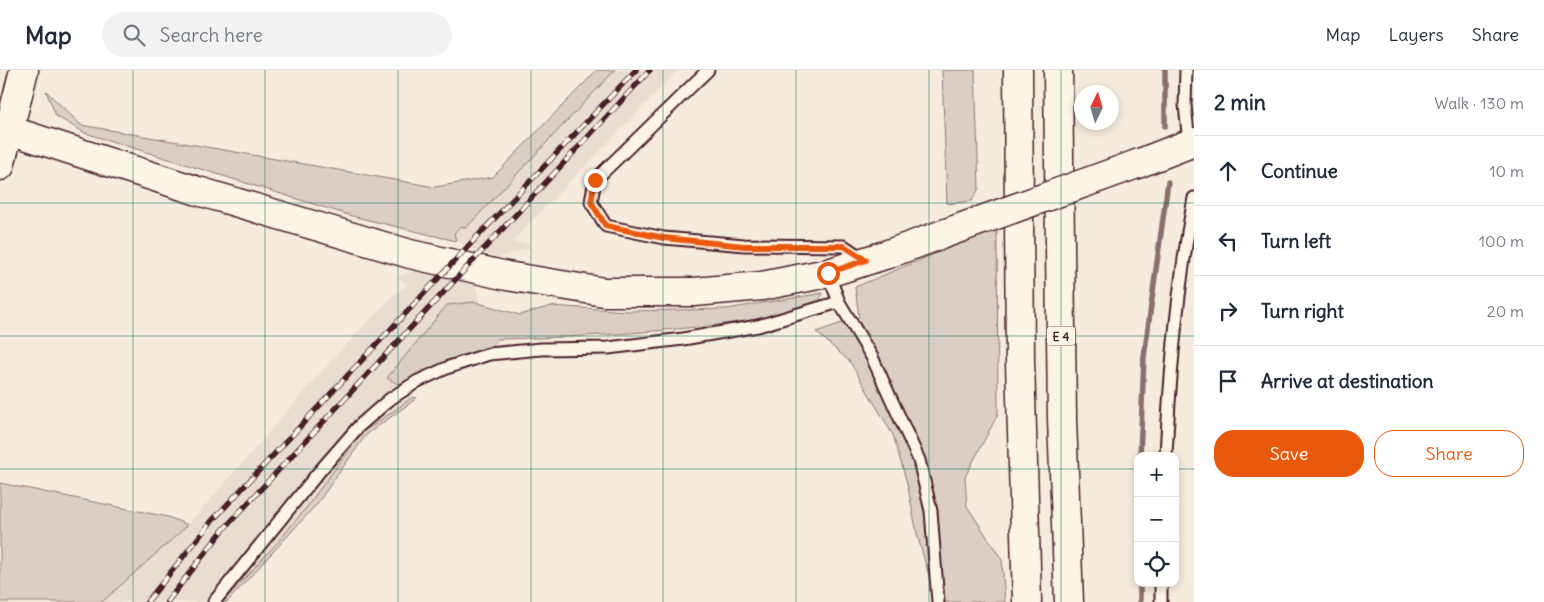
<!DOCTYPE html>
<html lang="en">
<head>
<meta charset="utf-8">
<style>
	body { margin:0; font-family:Delius,sans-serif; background:#f2f2f3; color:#1f2937 }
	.controls { position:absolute; right:15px; bottom:15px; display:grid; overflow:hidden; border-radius:10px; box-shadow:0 2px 8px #0003 }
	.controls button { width:45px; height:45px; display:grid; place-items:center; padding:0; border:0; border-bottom:1px solid #e0e1e3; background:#fff; color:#1f2937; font:25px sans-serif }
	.compass { position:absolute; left:1074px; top:15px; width:45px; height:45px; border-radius:50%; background:#fff; box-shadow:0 2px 8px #0003; rotate:5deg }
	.stop { position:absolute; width:15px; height:15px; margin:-11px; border:4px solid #ea580c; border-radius:50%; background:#fff }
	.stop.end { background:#ea580c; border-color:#fff; box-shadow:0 1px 5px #0008 }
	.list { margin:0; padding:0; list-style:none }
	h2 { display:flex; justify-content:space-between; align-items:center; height:65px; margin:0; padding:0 20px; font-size:21px }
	h2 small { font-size:16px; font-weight:400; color:#747a83 }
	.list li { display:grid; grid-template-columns:32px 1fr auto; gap:15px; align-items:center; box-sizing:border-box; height:70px; padding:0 20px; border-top:1px solid #e0e1e3 }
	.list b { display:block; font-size:19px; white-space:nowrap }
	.list em { font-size:16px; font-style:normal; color:#747a83 }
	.actions { display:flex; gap:10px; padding:15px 20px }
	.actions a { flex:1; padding:11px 0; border:1px solid #ea580c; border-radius:20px; text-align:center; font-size:18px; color:#ea580c }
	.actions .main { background:#ea580c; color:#fff }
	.icon { flex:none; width:28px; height:28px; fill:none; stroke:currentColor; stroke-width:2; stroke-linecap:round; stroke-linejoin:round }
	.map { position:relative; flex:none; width:1194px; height:532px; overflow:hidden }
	header { display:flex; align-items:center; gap:30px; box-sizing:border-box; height:70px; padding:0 25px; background:#fff; border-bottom:1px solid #e0e1e3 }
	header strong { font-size:24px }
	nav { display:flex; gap:28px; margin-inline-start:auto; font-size:18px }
	.search { width:350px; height:45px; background:#f2f2f3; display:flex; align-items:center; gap:12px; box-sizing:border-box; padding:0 18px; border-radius:28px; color:#747a83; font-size:19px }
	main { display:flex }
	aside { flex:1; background:#fff }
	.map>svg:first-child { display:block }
	.built { fill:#e8ddd0 }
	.green { fill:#dbcec4; stroke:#927678 }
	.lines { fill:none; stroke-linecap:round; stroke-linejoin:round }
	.stream { stroke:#8c6e70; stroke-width:5.5 }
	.service-casing { stroke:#4a1f2b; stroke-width:15 }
	.tertiary-casing { stroke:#4a1f2b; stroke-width:31 }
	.secondary-casing { stroke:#4a1f2b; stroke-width:31 }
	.motorway-casing { stroke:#4a1f2b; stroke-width:31 }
	.service { stroke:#fcf5e5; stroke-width:11 }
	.tertiary { stroke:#fcf5e5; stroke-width:28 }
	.secondary { stroke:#fcf5e5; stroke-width:28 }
	.motorway { stroke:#fcf5e5; stroke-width:28 }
	.rail-casing { stroke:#4a1f2b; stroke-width:5.5 }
	.rail { stroke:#fcf5e5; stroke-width:4; stroke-dasharray:11; stroke-linecap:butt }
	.tertiary-bridge-casing { stroke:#4a1f2b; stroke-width:31; stroke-linecap:butt }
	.tertiary-bridge { stroke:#fcf5e5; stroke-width:28 }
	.route { stroke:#ea580c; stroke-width:6 }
	.grid { fill:none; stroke:#0f766e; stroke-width:1; stroke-opacity:0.55 }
	.labels { text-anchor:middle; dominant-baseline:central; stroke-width:4; stroke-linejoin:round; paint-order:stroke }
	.shield { fill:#fcf5e5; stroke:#7f5f63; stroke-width:1 }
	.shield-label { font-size:12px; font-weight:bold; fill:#4a1f2b }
</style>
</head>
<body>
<header>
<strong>Map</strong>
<div class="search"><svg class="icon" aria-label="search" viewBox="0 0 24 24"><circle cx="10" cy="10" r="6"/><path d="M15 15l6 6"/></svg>Search here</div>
<nav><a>Map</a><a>Layers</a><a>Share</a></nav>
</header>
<main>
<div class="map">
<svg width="1194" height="532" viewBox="0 0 1194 532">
	<rect width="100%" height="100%" fill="#f5ecde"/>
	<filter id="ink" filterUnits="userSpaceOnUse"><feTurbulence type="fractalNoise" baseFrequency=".02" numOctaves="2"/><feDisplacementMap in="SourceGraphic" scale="10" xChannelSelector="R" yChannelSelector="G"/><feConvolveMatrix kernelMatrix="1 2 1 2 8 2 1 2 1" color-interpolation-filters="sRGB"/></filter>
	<g filter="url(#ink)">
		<path class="built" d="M615 0H678L512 172 529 174 530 178 491 189 456 171 454 163 461 156 466 158Z
			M434 194 473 205 480 234 475 232 387 307 413 327 374 355 362 361 306 438 276 474 223 532H102L188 455 336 285 391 228 407 215 397 207Z"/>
		<path class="green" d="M597 0H615L466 158 461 156 454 163 456 171 352 146 85 63 56 46 46 21 81 55 435 117 493 107Z
			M942 0H975L979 118 972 131 947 134Z
			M997 158 998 344 965 407 967 436 1002 490 1005 532H932L931 513 917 464 907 413 893 365 850 292 816 262 859 247 855 217Z
			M823 223 817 235C771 249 723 255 676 259 616 265 557 268 497 269L493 275 398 314 387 308 447 235 475 232 520 245 551 236 628 241 726 239Z
			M413 327 417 328 366 365 316 435 227 532H223L276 474 306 438 363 361 374 355Z
			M0 413 168 447 188 455 102 532H0Z"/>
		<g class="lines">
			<path class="stream" d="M1165 0V56
				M1140 386 1144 287 1168 112
				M1140 513V532"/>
			<g class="service-casing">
				<path id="service" d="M708 0 595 110 591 132 606 156 664 168 744 175 844 176 864 189
					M1186 0 1185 35 1189 73
					M828 203 839 232 872 287 919 390 931 441 938 532
					M1166 386C1170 300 1178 213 1194 128
					M214 532 318 403 359 356 390 329 418 311 449 297 489 284 541 279 608 278 683 269 758 256 839 232
					M1161 532V513"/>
			</g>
			<g class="tertiary-casing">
				<path id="tertiary" d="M9 60 198 121 410 184 507 206 604 222H694L762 216 828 203 888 184
					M1137 94 1194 72"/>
			</g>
			<g class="secondary-casing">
				<path id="secondary" d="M0 96 24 0"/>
			</g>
			<g class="motorway-casing">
				<path id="motorway" d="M1018 0 1020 292 1027 532
					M1058 0 1062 349 1069 532"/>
			</g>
			<use href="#service" class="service"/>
			<use href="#tertiary" class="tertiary"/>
			<use href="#secondary" class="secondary"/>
			<use href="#motorway" class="motorway"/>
			<g class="rail-casing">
				<path id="rail" d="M147 532 211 452 474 170 636 0
					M167 532 223 460 650 0"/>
			</g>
			<use href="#rail" class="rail"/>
			<g class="tertiary-bridge-casing">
				<path id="tertiary-bridge" d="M888 184 1137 94"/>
			</g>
			<use href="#tertiary-bridge" class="tertiary-bridge"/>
		</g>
	</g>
	<g class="lines" filter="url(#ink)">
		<path class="route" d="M595 110 591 132 606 156 664 168 744 176H844L866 190 828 203"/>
	</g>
	<path class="grid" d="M133 0V532M265 0V532M398 0V532M531 0V532M663 0V532M796 0V532M929 0V532M1061 0V532M0 133H1194M0 266H1194M0 399H1138M1175 399H1194"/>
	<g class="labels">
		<rect class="shield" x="1047" y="256.5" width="28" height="19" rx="4"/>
		<g class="shield-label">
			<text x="1061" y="266">E 4</text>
		</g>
	</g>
</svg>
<div class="controls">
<button>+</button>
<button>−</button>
<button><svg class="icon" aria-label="locate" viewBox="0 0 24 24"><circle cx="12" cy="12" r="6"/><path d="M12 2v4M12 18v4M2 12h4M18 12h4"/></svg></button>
</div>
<svg class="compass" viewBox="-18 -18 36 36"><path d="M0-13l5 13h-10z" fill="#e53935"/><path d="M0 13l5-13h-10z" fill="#747a83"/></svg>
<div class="stop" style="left:828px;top:203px"></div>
<div class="stop end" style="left:595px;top:110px"></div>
</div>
<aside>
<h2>2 min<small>Walk · 130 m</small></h2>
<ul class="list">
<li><svg class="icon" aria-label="ahead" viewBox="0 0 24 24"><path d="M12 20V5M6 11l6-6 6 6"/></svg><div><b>Continue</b></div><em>10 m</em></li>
<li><svg class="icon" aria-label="left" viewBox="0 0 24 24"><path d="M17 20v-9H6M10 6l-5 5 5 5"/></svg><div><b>Turn left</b></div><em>100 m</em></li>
<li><svg class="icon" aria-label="right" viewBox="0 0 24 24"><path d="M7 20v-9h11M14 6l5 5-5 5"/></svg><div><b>Turn right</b></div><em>20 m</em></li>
<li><svg class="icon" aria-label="arrive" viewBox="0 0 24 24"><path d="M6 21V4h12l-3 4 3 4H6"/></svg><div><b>Arrive at destination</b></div></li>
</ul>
<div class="actions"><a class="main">Save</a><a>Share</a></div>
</aside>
</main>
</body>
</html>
